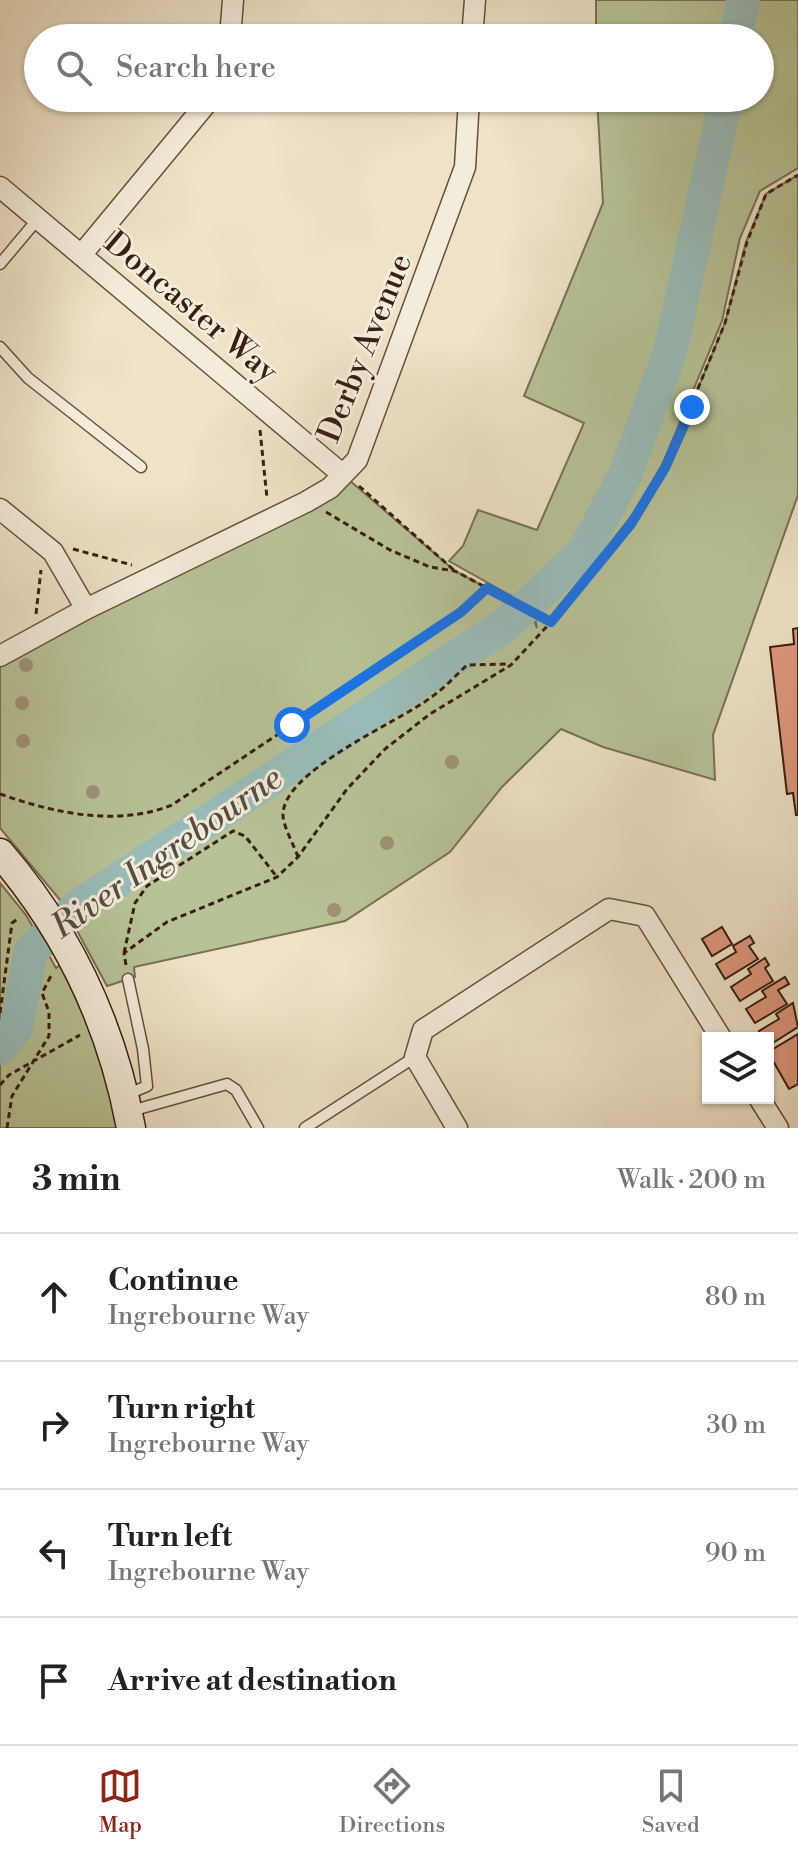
<!DOCTYPE html>
<html lang="en">
<head>
<meta charset="utf-8">
<style>
	body { margin:0; font-family:"Libre Bodoni",serif; background:#f6f6f6; color:#222 }
	.controls { position:absolute; right:24px; bottom:24px; display:grid; overflow:hidden; border-radius:0px; box-shadow:0 2px 6px #0004 }
	.controls button { width:72px; height:72px; display:grid; place-items:center; padding:0; border:0; border-bottom:2px solid #e0e0e0; background:#fff; color:#222; font:40px sans-serif }
	.stop { position:absolute; width:24px; height:24px; margin:-18px; border:6px solid #1a73e8; border-radius:50%; background:#fff }
	.stop.end { background:#1a73e8; border-color:#fff; box-shadow:0 2px 8px #0008 }
	.list { margin:0; padding:0; list-style:none }
	h2 { display:flex; justify-content:space-between; align-items:center; height:104px; margin:0; padding:0 32px; font-size:34px }
	h2 small { font-size:26px; font-weight:400; color:#767676 }
	.list li { display:grid; grid-template-columns:52px 1fr auto; gap:24px; align-items:center; box-sizing:border-box; height:128px; padding:0 32px; border-top:2px solid #e0e0e0 }
	.list b { display:block; font-size:30px; white-space:nowrap }
	.list p { margin:0; font-size:26px; white-space:nowrap; color:#767676 }
	.list em { font-size:26px; font-style:normal; color:#767676 }
	.icon { flex:none; width:44px; height:44px; fill:none; stroke:currentColor; stroke-width:2; stroke-linecap:round; stroke-linejoin:round }
	.map { position:relative; flex:none; width:798px; height:1128px; overflow:hidden }
	.search { position:absolute; background:#fff; box-shadow:0 2px 6px #0004; left:24px; right:24px; top:24px; height:88px; display:flex; align-items:center; gap:20px; box-sizing:border-box; padding:0 28px; border-radius:44px; color:#767676; font-size:30px }
	.sheet { height:616px; background:#fff }
	nav { display:flex; justify-content:space-around; align-items:center; box-sizing:border-box; height:112px; border-top:2px solid #e0e0e0; background:#fff; font-size:22px; color:#767676 }
	nav a { display:grid; justify-items:center; gap:4px }
	nav .on { color:#8f2418 }
	.map>svg:first-child { display:block }
	.green { fill:#b7c397; stroke:#787153; stroke-width:2 }
	.lines { fill:none; stroke-linecap:round; stroke-linejoin:round }
	.river { stroke:#9abdba; stroke-width:34 }
	.building { fill:#de987f; stroke:#391f0f; stroke-width:2 }
	.lane-casing { stroke:#66503d; stroke-width:13 }
	.street-casing { stroke:#66503d; stroke-width:23 }
	.secondary-casing { stroke:#391f0f; stroke-width:31 }
	.path { stroke:#391f0f; stroke-width:3; stroke-dasharray:6 4; stroke-linecap:butt }
	.lane { stroke:#f4ecdb; stroke-width:10 }
	.street { stroke:#f4ecdb; stroke-width:20 }
	.secondary { stroke:#f4ecdb; stroke-width:28 }
	.tree { fill:#9f9278 }
	.route { stroke:#1a73e8; stroke-width:10 }
	.labels { text-anchor:middle; dominant-baseline:central; stroke-width:6; stroke-linejoin:round; paint-order:stroke }
	.street-label { font-size:32px; fill:#391f0f; stroke:#f4ecdb }
	.water-label { font-size:34px; font-style:italic; fill:#564e42; stroke:#f4ecdb }
</style>
</head>
<body>
<div class="map">
<svg width="798" height="1128" viewBox="0 0 798 1128">
	<rect width="100%" height="100%" fill="#eee2c7"/>
	<filter id="stains"><feTurbulence type="fractalNoise" baseFrequency=".0025" numOctaves="4"/><feColorMatrix values="0 0 0 0 .2 0 0 0 0 .09 0 0 0 0 .02 0 0 0 .5 -.17"/></filter>
	<radialGradient id="worn" r=".72"><stop offset=".6" stop-color="#630" stop-opacity="0"/><stop offset="1" stop-color="#630" stop-opacity=".3"/></radialGradient>
	<path class="green" d="M596 0H798V168L760 191 740 238 722 321 663 463 635 511 547 625 631 524 665 468 725 323 746 242 766 194 798 175V495L713 735 715 780 603 747 561 729 502 787 450 852 345 921 134 967 135 977 107 986 61 901 0 828V656L342 474 455 571 530 611 537 628 533 608 449 561 463 546 478 510 537 530 584 423 524 396 603 203 597 98H760V38H596Z
		M0 883 26 915 56 968 72 956 131 1128H0Z"/>
	<g class="lines">
		<path class="river" d="M736 38 743 0
			M0 1048 16 1028 31 951 80 905 508 623 584 552 625 475 670 352 726 98"/>
	</g>
	<path class="building" d="M798 628V815H796L793 793 787 794 770 647 794 644 793 629Z
		M722 927 732 944 712 956 702 939Z
		M750 936 754 943 749 946 758 959 725 979 716 964 736 952 733 946Z
		M765 958 769 965 765 968 773 981 740 1001 731 987 751 974 748 969Z
		M785 977 789 984 778 990 787 1004 755 1023 746 1009 766 997 762 991Z
		M793 1003 798 1027 768 1046V1038H763L759 1031 779 1019 776 1014Z
		M798 1034V1084L789 1089 768 1052Z"/>
	<g class="lines">
		<g class="lane-casing">
			<path id="lane" d="M0 264 37 220
				M0 347 28 378 141 467
				M126 1095 147 1086 143 1049 128 979
				M131 1111 227 1084 236 1090 258 1128
				M305 1128 415 1057"/>
		</g>
		<g class="street-casing">
			<path id="street" d="M230 38 233 0
				M472 38 475 0
				M0 187 342 474
				M82 254 211 98
				M0 509 53 552 86 609
				M0 656 86 609 306 502 330 488 357 460 465 167 469 98
				M759 1098 778 1128
				M457 1128 415 1057 423 1030 609 909 645 916 721 1038"/>
		</g>
		<g class="secondary-casing">
			<path id="secondary" d="M0 853C68 932 112 1026 131 1128"/>
		</g>
		<path class="path" d="M260 430 267 498
			M359 486 455 571
			M326 512 390 550 430 567 455 571 551 622
			M73 549 132 565
			M36 614 41 570
			M0 794C54 813 117 827 172 805L461 612 487 588
			M298 857C294 845 284 828 283 816 281 771 399 722 430 698 444 689 455 676 467 665L508 664
			M124 953 135 903 147 886 233 831 245 836 277 877
			M126 965 124 953 167 922 277 877 298 857 347 789 385 749 430 714 511 665 551 622 631 524 665 468 725 323 747 242 766 194 798 175
			M0 1013 12 923 19 918
			M0 1085 9 1075 80 1035
			M7 1128 12 1096 49 1036V1012L42 993 52 974"/>
		<use href="#lane" class="lane"/>
		<use href="#street" class="street"/>
		<use href="#secondary" class="secondary"/>
	</g>
	<g class="tree">
		<circle cx="26" cy="665" r="7"/>
		<circle cx="22" cy="703" r="7"/>
		<circle cx="23" cy="741" r="7"/>
		<circle cx="452" cy="762" r="7"/>
		<circle cx="93" cy="792" r="7"/>
		<circle cx="387" cy="843" r="7"/>
		<circle cx="334" cy="910" r="7"/>
	</g>
	<g class="lines">
		<path class="route" d="M292 725 461 612 487 588 551 622 631 524 665 468 692 407"/>
	</g>
	<g class="labels">
		<g class="street-label">
			<text transform="translate(191 307) rotate(40)">Doncaster Way</text>
			<text transform="translate(365 348) rotate(-68)">Derby Avenue</text>
		</g>
		<g class="water-label">
			<text transform="translate(167 853) rotate(-35)">River Ingrebourne</text>
		</g>
	</g>
	<rect width="100%" height="100%" filter="url(#stains)"/>
	<rect width="100%" height="100%" fill="url(#worn)"/>
</svg>
<div class="controls">
<button><svg class="icon" aria-label="layers" viewBox="0 0 24 24"><path d="M12 4l9 5-9 5-9-5zM3 14l9 5 9-5"/></svg></button>
</div>
<div class="stop" style="left:292px;top:725px"></div>
<div class="stop end" style="left:692px;top:407px"></div>
<div class="search"><svg class="icon" aria-label="search" viewBox="0 0 24 24"><circle cx="10" cy="10" r="6"/><path d="M15 15l6 6"/></svg>Search here</div>
</div>
<section class="sheet">
<h2>3 min<small>Walk · 200 m</small></h2>
<ul class="list">
<li><svg class="icon" aria-label="ahead" viewBox="0 0 24 24"><path d="M12 20V5M6 11l6-6 6 6"/></svg><div><b>Continue</b><p>Ingrebourne Way</p></div><em>80 m</em></li>
<li><svg class="icon" aria-label="right" viewBox="0 0 24 24"><path d="M7 20v-9h11M14 6l5 5-5 5"/></svg><div><b>Turn right</b><p>Ingrebourne Way</p></div><em>30 m</em></li>
<li><svg class="icon" aria-label="left" viewBox="0 0 24 24"><path d="M17 20v-9H6M10 6l-5 5 5 5"/></svg><div><b>Turn left</b><p>Ingrebourne Way</p></div><em>90 m</em></li>
<li><svg class="icon" aria-label="arrive" viewBox="0 0 24 24"><path d="M6 21V4h12l-3 4 3 4H6"/></svg><div><b>Arrive at destination</b></div></li>
</ul>
</section>
<nav>
<a class="on"><svg class="icon" aria-label="map" viewBox="0 0 24 24"><path d="M3 6l6-2 6 2 6-2v14l-6 2-6-2-6 2zM9 4v14M15 6v14"/></svg>Map</a>
<a><svg class="icon" aria-label="directions" viewBox="0 0 24 24"><path d="M12 3l9 9-9 9-9-9zM9 14v-3h6M13 9l2 2-2 2"/></svg>Directions</a>
<a><svg class="icon" aria-label="saved" viewBox="0 0 24 24"><path d="M7 4h10v16l-5-4-5 4z"/></svg>Saved</a>
</nav>
</body>
</html>
